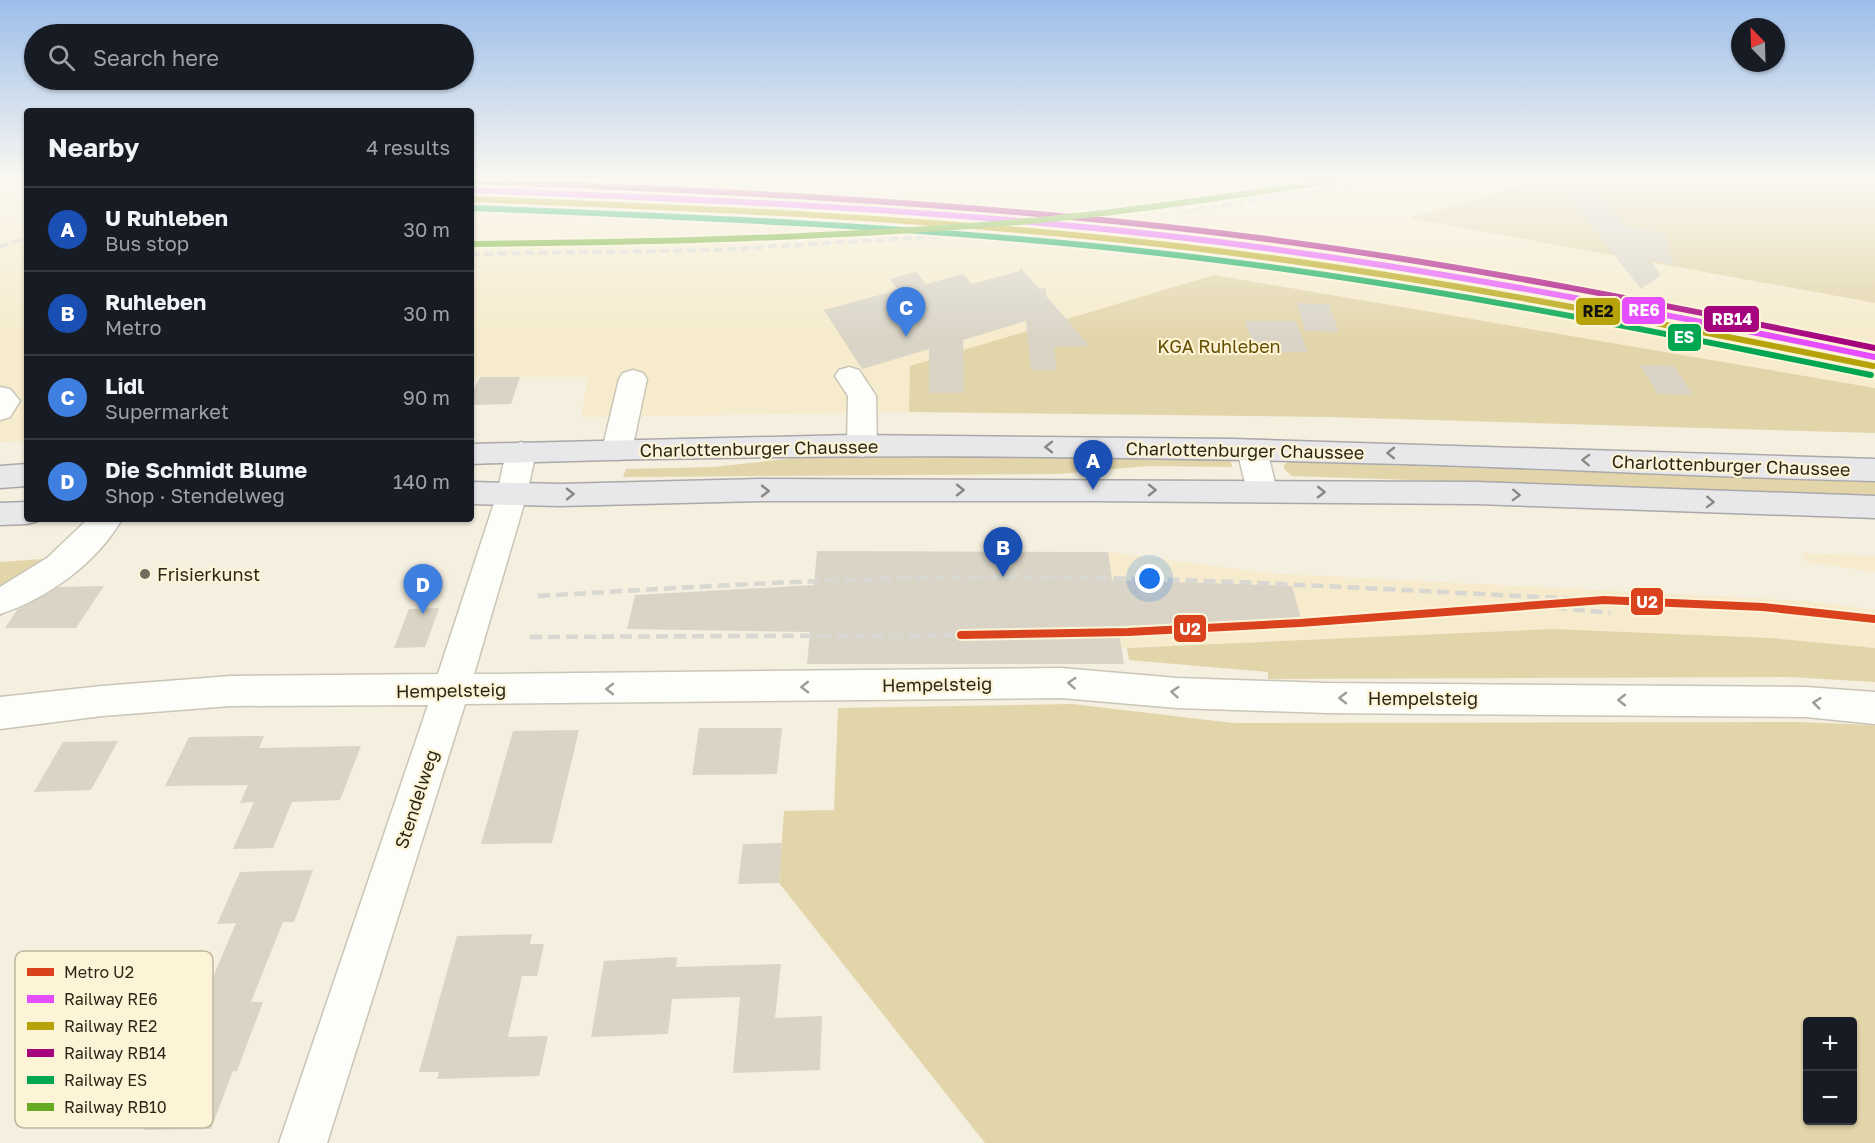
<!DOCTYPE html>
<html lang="en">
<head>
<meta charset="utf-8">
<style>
	body { margin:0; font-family:"Golos Text",sans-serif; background:#242831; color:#f1f3f6 }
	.controls { position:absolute; right:18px; bottom:18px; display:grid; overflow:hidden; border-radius:6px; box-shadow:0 2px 4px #0004 }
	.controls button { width:54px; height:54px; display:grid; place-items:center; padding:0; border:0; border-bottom:2px solid #363941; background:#171b24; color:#f1f3f6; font:30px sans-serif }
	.compass { position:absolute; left:1731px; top:18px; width:54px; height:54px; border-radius:50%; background:#171b24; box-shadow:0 2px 4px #0004; rotate:337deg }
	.you { position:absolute; left:1150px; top:579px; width:21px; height:21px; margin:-15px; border:4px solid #fff; border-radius:50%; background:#1a73e8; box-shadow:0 0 0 9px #1a73e833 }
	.badge { display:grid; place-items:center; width:39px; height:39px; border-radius:50%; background:#2563eb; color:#fff; font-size:20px; font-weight:700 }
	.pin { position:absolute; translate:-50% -50px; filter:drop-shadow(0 2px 3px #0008) }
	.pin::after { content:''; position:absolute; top:32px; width:21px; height:18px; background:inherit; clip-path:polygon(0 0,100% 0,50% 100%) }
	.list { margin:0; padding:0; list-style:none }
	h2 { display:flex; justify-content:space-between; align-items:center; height:78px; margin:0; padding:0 24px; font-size:26px }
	h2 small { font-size:20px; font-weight:400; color:#9ea1a6 }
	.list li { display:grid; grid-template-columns:39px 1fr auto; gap:18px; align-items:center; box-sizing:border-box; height:84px; padding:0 24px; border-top:2px solid #363941 }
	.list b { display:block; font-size:22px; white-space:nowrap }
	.list p { margin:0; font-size:20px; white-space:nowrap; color:#9ea1a6 }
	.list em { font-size:20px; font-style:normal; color:#9ea1a6 }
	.icon { flex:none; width:33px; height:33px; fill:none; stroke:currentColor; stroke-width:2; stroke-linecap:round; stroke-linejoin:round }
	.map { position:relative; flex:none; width:1875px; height:1143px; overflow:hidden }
	.search { position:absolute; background:#171b24; box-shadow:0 2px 4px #0004; left:24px; top:24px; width:450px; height:66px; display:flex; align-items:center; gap:15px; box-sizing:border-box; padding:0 21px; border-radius:33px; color:#9ea1a6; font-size:22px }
	.panel { position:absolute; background:#171b24; box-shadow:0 2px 4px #0004; left:24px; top:108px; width:450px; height:414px; border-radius:6px }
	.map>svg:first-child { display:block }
	.built { fill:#f6ebcc }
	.green { fill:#e3d5aa; fill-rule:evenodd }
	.building { fill:#d9d4c6 }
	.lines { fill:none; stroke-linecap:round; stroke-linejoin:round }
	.minor-casing { stroke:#c9c5b7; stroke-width:3 }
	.major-casing { stroke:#aba8a9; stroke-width:3 }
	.minor { fill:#fdfdfa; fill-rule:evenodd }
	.major { fill:#e8e7ea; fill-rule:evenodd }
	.rail-far1 { stroke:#d9d7d2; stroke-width:4; stroke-dasharray:9 4.5; stroke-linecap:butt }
	.rail { stroke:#d9d7d2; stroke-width:4.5; stroke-dasharray:12 6; stroke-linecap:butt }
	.rail-1-casing { stroke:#fdf3d6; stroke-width:10 }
	.rail-2-casing { stroke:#fdf3d6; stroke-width:10 }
	.rail-3-casing { stroke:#fdf3d6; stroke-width:10 }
	.rail-4-casing { stroke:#fdf3d6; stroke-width:10 }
	.rail-5-casing { stroke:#fdf3d6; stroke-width:10 }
	.rail-1 { stroke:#e64dff; stroke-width:6 }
	.rail-2 { stroke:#b5a309; stroke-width:6 }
	.rail-3 { stroke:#a5027d; stroke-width:6 }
	.rail-4 { stroke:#00a651; stroke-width:6 }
	.rail-5 { stroke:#6a2; stroke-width:6 }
	.metro-1-casing { stroke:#fdf3d6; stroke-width:12 }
	.metro-1 { stroke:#da421e; stroke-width:8 }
	.oneway { stroke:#8a8782 }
	.oneway2 { stroke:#9e9d95 }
	.poi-dot { fill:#716d5e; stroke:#fdf3d6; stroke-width:2 }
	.labels { text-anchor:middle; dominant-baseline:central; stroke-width:4.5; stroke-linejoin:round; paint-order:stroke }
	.park-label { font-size:18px; fill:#644f00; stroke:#fdf3d6 }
	.street-label { font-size:18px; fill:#2b2719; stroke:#fdf3d6 }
	.poi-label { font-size:18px; fill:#2b2719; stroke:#fdf3d6; text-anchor:start }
	.key { fill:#fdf3d6; stroke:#beb69d; stroke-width:1.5 }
	.key-label { font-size:16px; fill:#2b2719 }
	.line-badge { stroke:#fdf3d6; stroke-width:2 }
	.badge-label { font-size:16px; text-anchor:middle; font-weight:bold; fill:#fff }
	.pale-badge-label { font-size:16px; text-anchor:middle; font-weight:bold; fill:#111 }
</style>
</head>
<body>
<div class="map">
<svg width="1875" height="1143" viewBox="0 0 1875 1143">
	<rect width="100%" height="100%" fill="#f4efdf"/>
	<path class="built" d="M0 179H27V441L0 442Z
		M471 179H1544L1411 218 1875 303V388L1707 360 911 366 909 412 581 417 588 377H471Z
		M1108 552 1266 573 1808 601 1875 610V648L1771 638 1552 629 1121 648Z
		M1801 553 1875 556V572L1806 562Z"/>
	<path class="green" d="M1544 179H1875V303L1409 218Z
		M1214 275 1875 388V433L1329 417 909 412 910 366Z
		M1066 457 1230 459 1232 467 1149 466 1058 474 623 477 626 469 714 467 794 458Z
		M1288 462 1875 481V495L1292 476 1284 469V465Z
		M84 556 1 616H0V562Z
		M1552 629 1771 638 1875 648V682L1789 677 1268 679V672L1129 660 1127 648Z
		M1072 704 1233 723 1797 722 1875 725V1143H985L779 883 784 811 834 810 838 708ZM1808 1022H1852V1120H1808Z"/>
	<path class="building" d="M1591 184 1624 226 1665 234 1673 264 1650 260 1661 275 1641 289 1559 185Z
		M1020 267 1039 289 1045 288 1047 297 1090 346 1054 347 1057 370H1031L1026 321 963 340 964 393H929V349L862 369 824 310 898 290 890 279 916 272 926 284 963 274 972 284 1020 271Z
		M1297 303 1329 304 1339 332 1305 331Z
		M1245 321H1296L1308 352 1256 353Z
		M1640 365 1674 366 1693 395 1658 394Z
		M480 377H520L511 404 471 405V395Z
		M817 551 1108 552 1112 580 1292 586 1301 619 1118 626 1124 664H807L810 632 627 629 635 595 814 585Z
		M104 586 76 628H5L17 610 59 587Z
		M439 608 425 647 394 648 409 609Z
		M699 728H782L777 774 692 775Z
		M579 730 552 843 481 844 513 731Z
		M264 736 259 748 361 746 340 800 292 802 273 848 233 849 254 802 240 803 248 785 165 786 189 737Z
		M118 741 91 790 34 792 63 742Z
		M782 843 779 883 738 884 743 844Z
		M313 870 294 922H283L251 1002H263L237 1071H233L211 1129 143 1130 196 1004 202 1003 236 923 217 924 240 872Z
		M532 934 530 944H544L537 976H522L508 1037 548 1036 539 1076 437 1079 439 1072H419L457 936Z
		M677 957 676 967 781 964 775 1018 822 1016 820 1070 733 1073 740 997 672 999 668 1034 591 1037 604 961Z"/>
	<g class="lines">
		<g class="minor-casing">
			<path id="minor" d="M849 367 859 370 876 396 877 447 872 454 862 457 852 454 847 447 848 396 835 376 839 370Z
				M633 370 643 373 647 379 632 450 628 457 617 460 606 457 602 450 619 379 623 373Z
				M0 387 10 389 20 401 10 417 0 420Z
				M1252 440 1263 443 1267 450 1277 491 1273 499 1262 502 1251 499 1247 491 1237 450 1241 443Z
				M521 442 532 445 536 452 527 494 474 674 1061 668 1177 678 1326 683 1806 687 1875 692V724L1806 717 1326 713 1177 708 1061 698 465 704 327 1143H279L428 705 231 706 102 716 0 729V697L102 686 231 676 438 674 497 494 506 452 510 445Z
				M88 519H122C97 563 47 599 0 614V587L47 558Z"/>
		</g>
		<g class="major-casing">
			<path id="major" d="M852 435 1233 439 1875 459V481C1703 477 1532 467 1360 463 1064 454 767 454 471 464V444Z
				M27 464V486L0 488V466Z
				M760 479 1476 482 1875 496V518L1476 504 1093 501H760L560 506 471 504V482L560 484Z
				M27 502V519H39L38 521 27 524 0 525V503Z"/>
		</g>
		<use href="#minor" class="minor"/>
		<use href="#major" class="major"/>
		<path class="rail-far1" d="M1182 212 1397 179
			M0 247 27 237
			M471 254 717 250 944 236"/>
		<path class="rail" d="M538 596C693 587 849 577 1004 577 1204 577 1404 591 1604 600
			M1519 604 1610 613
			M530 637 961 635"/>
		<g class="rail-1-casing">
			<path id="rail-1" d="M471 190C701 199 931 209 1160 235 1400 262 1638 308 1875 357"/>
		</g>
		<g class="rail-2-casing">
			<path id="rail-2" d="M471 199C701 208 930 218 1159 244 1399 271 1636 318 1873 366"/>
		</g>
		<g class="rail-3-casing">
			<path id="rail-3" d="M471 181C734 191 997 204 1259 238 1466 265 1671 306 1875 348"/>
		</g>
		<g class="rail-4-casing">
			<path id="rail-4" d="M471 208C700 217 930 227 1158 253 1398 280 1635 327 1871 375"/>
		</g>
		<g class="rail-5-casing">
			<path id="rail-5" d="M471 244C654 242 837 238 1019 222 1127 212 1235 196 1342 179"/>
		</g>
		<use href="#rail-1" class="rail-1"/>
		<use href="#rail-2" class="rail-2"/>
		<use href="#rail-3" class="rail-3"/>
		<use href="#rail-4" class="rail-4"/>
		<use href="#rail-5" class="rail-5"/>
		<g class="metro-1-casing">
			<path id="metro-1" d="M961 635 1128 632 1300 623 1604 600 1763 607 1875 619"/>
		</g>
		<use href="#metro-1" class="metro-1"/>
	</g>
	<defs><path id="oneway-chevron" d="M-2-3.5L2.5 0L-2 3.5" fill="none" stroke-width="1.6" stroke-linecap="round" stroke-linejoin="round" transform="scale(1.5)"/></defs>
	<g class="oneway">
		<use href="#oneway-chevron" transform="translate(1049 447) rotate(-180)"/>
		<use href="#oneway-chevron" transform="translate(1391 453) rotate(-179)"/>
		<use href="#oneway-chevron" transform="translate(1586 460) rotate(-178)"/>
		<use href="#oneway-chevron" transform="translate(960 490)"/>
		<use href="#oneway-chevron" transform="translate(1152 490)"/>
		<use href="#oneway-chevron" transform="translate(765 491)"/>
		<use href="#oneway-chevron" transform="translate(1321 492) rotate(1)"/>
		<use href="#oneway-chevron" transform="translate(570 494) rotate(-1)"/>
		<use href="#oneway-chevron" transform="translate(1516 495) rotate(2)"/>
		<use href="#oneway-chevron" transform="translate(1710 502) rotate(2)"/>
	</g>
	<g class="oneway2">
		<use href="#oneway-chevron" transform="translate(1072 683) rotate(-176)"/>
		<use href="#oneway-chevron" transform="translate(805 687) rotate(179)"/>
		<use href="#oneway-chevron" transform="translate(610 689) rotate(180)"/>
		<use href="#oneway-chevron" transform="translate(1175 692) rotate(-175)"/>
		<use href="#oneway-chevron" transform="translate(1343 698) rotate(-180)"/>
		<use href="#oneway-chevron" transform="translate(1622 700) rotate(-180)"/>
		<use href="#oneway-chevron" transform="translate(1817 703) rotate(-174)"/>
	</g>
	<linearGradient id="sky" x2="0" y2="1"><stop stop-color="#9dbeea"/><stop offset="0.53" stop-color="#faf8f1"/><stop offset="1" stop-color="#faf8f1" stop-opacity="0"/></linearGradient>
	<rect width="1875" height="339" fill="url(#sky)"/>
	<circle class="poi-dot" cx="145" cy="574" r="6"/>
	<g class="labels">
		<g class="park-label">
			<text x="1219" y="346">KGA Ruhleben</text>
		</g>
		<g class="street-label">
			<text transform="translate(759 448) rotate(-1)">Charlottenburger Chaussee</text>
			<text transform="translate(1245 450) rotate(1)">Charlottenburger Chaussee</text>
			<text transform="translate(1731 465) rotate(2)">Charlottenburger Chaussee</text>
			<text transform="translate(937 684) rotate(-1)">Hempelsteig</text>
			<text transform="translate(451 690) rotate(-1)">Hempelsteig</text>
			<text x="1423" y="698">Hempelsteig</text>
			<text transform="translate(416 799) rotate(-72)">Stendelweg</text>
		</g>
		<g class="poi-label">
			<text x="157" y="574">Frisierkunst</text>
		</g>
	</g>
	<rect x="15" y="951" width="198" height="177" rx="9" class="key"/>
	<rect x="27" y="968" width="27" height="8" fill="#da421e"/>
	<rect x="27" y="995" width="27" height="8" fill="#e64dff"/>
	<rect x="27" y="1022" width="27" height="8" fill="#b5a309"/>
	<rect x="27" y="1049" width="27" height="8" fill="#a5027d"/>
	<rect x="27" y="1076" width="27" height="8" fill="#00a651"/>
	<rect x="27" y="1103" width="27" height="8" fill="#6a2"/>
	<g class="key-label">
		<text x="64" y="978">Metro U2</text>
		<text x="64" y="1005">Railway RE6</text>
		<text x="64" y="1032">Railway RE2</text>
		<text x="64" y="1059">Railway RB14</text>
		<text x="64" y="1086">Railway ES</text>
		<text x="64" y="1113">Railway RB10</text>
	</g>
	<g class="line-badge">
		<rect x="1621" y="296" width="45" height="29" rx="6" fill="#e64dff"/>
		<rect x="1575" y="297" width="46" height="29" rx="6" fill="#b5a309"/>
		<rect x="1703" y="305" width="57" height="28" rx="6" fill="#a5027d"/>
		<rect x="1667" y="323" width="35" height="29" rx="6" fill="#00a651"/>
		<rect x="1630" y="587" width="34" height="29" rx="6" fill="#da421e"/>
		<rect x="1173" y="614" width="34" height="29" rx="6" fill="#da421e"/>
	</g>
	<g class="badge-label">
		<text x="1644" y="316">RE6</text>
		<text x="1732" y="325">RB14</text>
		<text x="1684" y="343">ES</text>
		<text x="1647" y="608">U2</text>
		<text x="1190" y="635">U2</text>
	</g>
	<g class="pale-badge-label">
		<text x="1598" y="317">RE2</text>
	</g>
</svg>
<div class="controls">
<button>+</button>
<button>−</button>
</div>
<svg class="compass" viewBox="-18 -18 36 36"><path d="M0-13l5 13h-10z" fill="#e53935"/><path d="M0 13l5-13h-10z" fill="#9ea1a6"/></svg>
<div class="you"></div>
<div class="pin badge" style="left:1093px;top:490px;background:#1a4fb4">A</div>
<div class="pin badge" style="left:1003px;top:577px;background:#1a4fb4">B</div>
<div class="pin badge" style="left:906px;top:337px;background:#3f7fe0">C</div>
<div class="pin badge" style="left:423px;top:614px;background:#3f7fe0">D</div>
<div class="search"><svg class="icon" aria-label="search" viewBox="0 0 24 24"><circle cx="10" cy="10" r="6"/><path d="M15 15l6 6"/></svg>Search here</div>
<section class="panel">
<h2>Nearby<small>4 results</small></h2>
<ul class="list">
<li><span class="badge" style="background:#1a4fb4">A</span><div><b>U Ruhleben</b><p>Bus stop</p></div><em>30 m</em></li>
<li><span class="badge" style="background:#1a4fb4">B</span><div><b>Ruhleben</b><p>Metro</p></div><em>30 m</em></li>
<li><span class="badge" style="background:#3f7fe0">C</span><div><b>Lidl</b><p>Supermarket</p></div><em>90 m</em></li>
<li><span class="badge" style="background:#3f7fe0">D</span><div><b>Die Schmidt Blume</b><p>Shop · Stendelweg</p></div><em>140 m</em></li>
</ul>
</section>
</div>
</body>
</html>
